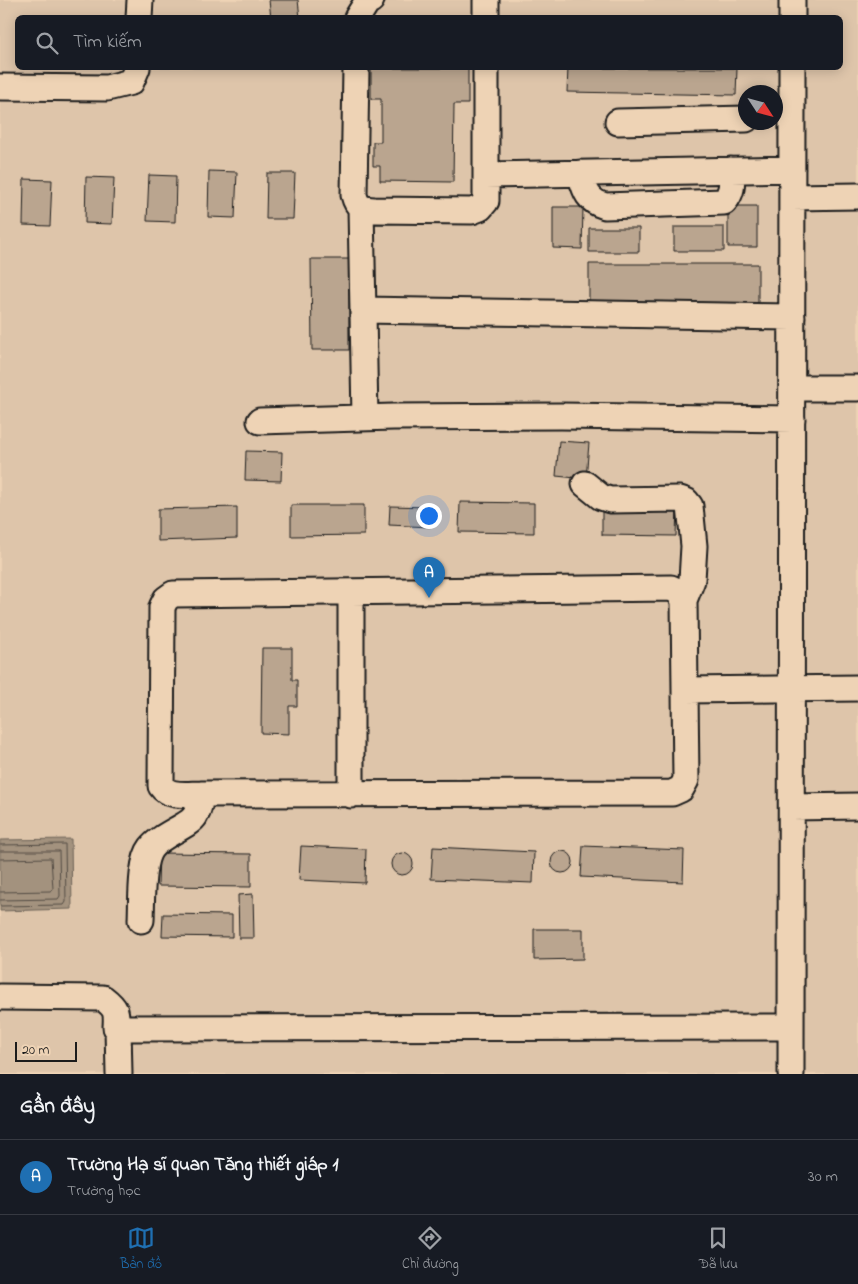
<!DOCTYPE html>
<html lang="vi">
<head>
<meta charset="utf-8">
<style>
	body { margin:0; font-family:"Indie Flower",sans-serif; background:#242831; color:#f1f3f6 }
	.compass { position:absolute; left:738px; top:85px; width:45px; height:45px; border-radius:50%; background:#171b24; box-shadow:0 2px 12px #0003; rotate:126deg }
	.scale { position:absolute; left:15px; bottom:12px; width:62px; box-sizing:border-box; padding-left:5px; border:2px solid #1c1c1c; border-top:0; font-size:14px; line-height:18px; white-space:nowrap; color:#1c1c1c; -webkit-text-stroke:4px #eed3b5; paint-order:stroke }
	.you { position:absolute; left:428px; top:515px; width:18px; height:18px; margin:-12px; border:4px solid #fff; border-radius:50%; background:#1a73e8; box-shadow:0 0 0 8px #1a73e833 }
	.badge { display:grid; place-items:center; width:32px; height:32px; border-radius:50%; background:#1f6fb2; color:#fff; font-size:16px; font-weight:700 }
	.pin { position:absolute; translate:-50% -41px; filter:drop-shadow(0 1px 2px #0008) }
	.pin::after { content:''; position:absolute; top:26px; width:18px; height:15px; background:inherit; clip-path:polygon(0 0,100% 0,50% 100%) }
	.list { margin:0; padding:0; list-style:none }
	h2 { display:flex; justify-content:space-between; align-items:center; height:65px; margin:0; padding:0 20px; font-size:21px }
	h2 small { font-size:16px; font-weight:400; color:#9ea1a6 }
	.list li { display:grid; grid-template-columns:32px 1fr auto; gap:15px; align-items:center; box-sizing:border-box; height:75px; padding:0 20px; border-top:1px solid #363941 }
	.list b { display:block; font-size:19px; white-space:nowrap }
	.list p { margin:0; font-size:16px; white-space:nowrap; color:#9ea1a6 }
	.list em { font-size:16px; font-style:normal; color:#9ea1a6 }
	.icon { flex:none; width:28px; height:28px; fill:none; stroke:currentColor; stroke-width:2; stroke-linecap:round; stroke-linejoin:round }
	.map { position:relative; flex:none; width:858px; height:1074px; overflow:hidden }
	.search { position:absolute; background:#171b24; box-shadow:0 2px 12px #0003; left:15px; right:15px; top:15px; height:55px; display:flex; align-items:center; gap:12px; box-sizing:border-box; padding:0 18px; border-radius:8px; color:#9ea1a6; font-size:19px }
	.sheet { height:140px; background:#171b24 }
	nav { display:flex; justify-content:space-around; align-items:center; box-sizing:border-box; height:70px; border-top:1px solid #363941; background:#171b24; font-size:14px; color:#9ea1a6 }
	nav a { display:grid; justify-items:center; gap:2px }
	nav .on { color:#1f6fb2 }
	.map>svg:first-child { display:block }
	.built { fill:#dec5aa; fill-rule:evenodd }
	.water { fill:#a3927e; stroke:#6d6357 }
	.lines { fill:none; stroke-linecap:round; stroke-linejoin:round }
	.shore { stroke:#524b43; stroke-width:1 }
	.building { fill:#baa58f; stroke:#1c1c1c }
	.minor-casing { stroke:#1c1c1c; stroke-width:29 }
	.minor { stroke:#eed3b5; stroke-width:25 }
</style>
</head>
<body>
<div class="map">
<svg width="858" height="1074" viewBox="0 0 858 1074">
	<rect width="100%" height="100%" fill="#eed3b5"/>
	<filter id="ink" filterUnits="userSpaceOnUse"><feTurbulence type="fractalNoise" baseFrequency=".02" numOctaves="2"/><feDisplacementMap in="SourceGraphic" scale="10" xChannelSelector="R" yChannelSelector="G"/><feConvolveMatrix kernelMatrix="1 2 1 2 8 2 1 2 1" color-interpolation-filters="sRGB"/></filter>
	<g filter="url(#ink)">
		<path class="built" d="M0 0H858V1074H0ZM18 18H840V68H18ZM746 92H776V122H746Z"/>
		<path class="water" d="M71 839 72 909 0 911V840Z"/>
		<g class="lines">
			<path class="shore" d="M0 845 65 844 66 902 64 905 0 906
				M0 851H59L60 896 58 899 0 900
				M0 859 51 858 53 889 50 891 0 892"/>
		</g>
		<path class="building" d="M269 0H298L300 18H271Z
			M371 68H468V104H454L453 182 380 181V166H373V142H381V99H371Z
			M568 68H737L736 95 567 92Z
			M209 171 237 172 235 218 208 217Z
			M267 173H295L293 219H266Z
			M149 175 176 176 175 222 147 221Z
			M86 177 114 178 112 224 85 223Z
			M24 179 52 180 50 226 23 225Z
			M728 206H757V247H728Z
			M553 207H583L582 249 553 248Z
			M674 227H724V251H674Z
			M589 228H639V252H589Z
			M311 259H349V350H312Z
			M589 264H758V305H589Z
			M559 441 589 443 586 479 556 476Z
			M246 451 282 452 281 481 245 480Z
			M460 502 534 503V533L459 532Z
			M291 505H364V535L291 536Z
			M602 505H677L676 536 602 535Z
			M390 506 430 507V527L389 525Z
			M237 507V538L158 541V509Z
			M262 648H292V680H297V706H289V734L261 733Z
			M301 846 366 849 365 883 299 880Z
			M583 846 684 850 683 882 581 877Z
			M433 847 534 852 533 883 431 879Z
			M551 862a11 11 0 1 1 22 0a11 11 0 1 1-22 0Z
			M159 853 251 854V887L158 886Z
			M391 864a11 11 0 1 1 22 0a11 11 0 1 1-22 0Z
			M253 894 254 938H239L238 895Z
			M163 914 232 915V937L162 936Z
			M534 929H583V959L534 960Z"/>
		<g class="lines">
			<g class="minor-casing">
				<path id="minor" d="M139 18 140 0
					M357 18 367 2 371 0
					M486 18V0
					M792 18V0
					M356 68 354 195C357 207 361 209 374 210L472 211 480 208 486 201V68
					M0 87 107 88 131 82 137 68
					M618 122 746 119
					M580 173C585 190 587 201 605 206L724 202C733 192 732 184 731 170
					M486 175 792 169
					M792 197 858 196
					M361 208 365 418
					M363 310 792 317
					M792 388H858
					M260 421 393 417 561 416 792 419
					M585 484 601 497 610 500 680 499 686 501 690 506 694 546 692 580 684 600
					M671 588 679 592 684 600 686 780 681 789 672 793 201 794C188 794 169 798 161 786L162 607 166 599 173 594Z
					M351 593V795
					M686 690 858 688
					M792 807 858 806
					M141 920C142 901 140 862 151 848 161 835 189 826 195 816 199 810 200 802 201 794
					M0 997 103 998C116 1008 117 1011 116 1027L118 1028 791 1027
					M118 1028 119 1074
					M791 1074 792 68"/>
			</g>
			<use href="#minor" class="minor"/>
		</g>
	</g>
</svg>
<svg class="compass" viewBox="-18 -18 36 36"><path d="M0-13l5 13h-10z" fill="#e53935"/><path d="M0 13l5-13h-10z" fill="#9ea1a6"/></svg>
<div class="scale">20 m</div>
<div class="you"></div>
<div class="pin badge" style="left:429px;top:598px">A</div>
<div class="search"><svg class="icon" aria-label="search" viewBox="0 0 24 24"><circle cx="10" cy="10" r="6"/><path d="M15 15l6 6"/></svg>Tìm kiếm</div>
</div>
<section class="sheet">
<h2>Gần đây<small></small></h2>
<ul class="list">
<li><span class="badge">A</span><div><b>Trường Hạ sĩ quan Tăng thiết giáp 1</b><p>Trường học</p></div><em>30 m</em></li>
</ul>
</section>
<nav>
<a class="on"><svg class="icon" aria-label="map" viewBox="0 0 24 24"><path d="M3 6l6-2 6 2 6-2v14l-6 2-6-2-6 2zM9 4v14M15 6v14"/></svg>Bản đồ</a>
<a><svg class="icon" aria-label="directions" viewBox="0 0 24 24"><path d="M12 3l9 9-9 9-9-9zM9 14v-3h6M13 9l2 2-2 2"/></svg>Chỉ đường</a>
<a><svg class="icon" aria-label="saved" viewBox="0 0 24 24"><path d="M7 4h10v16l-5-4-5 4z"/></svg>Đã lưu</a>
</nav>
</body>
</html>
